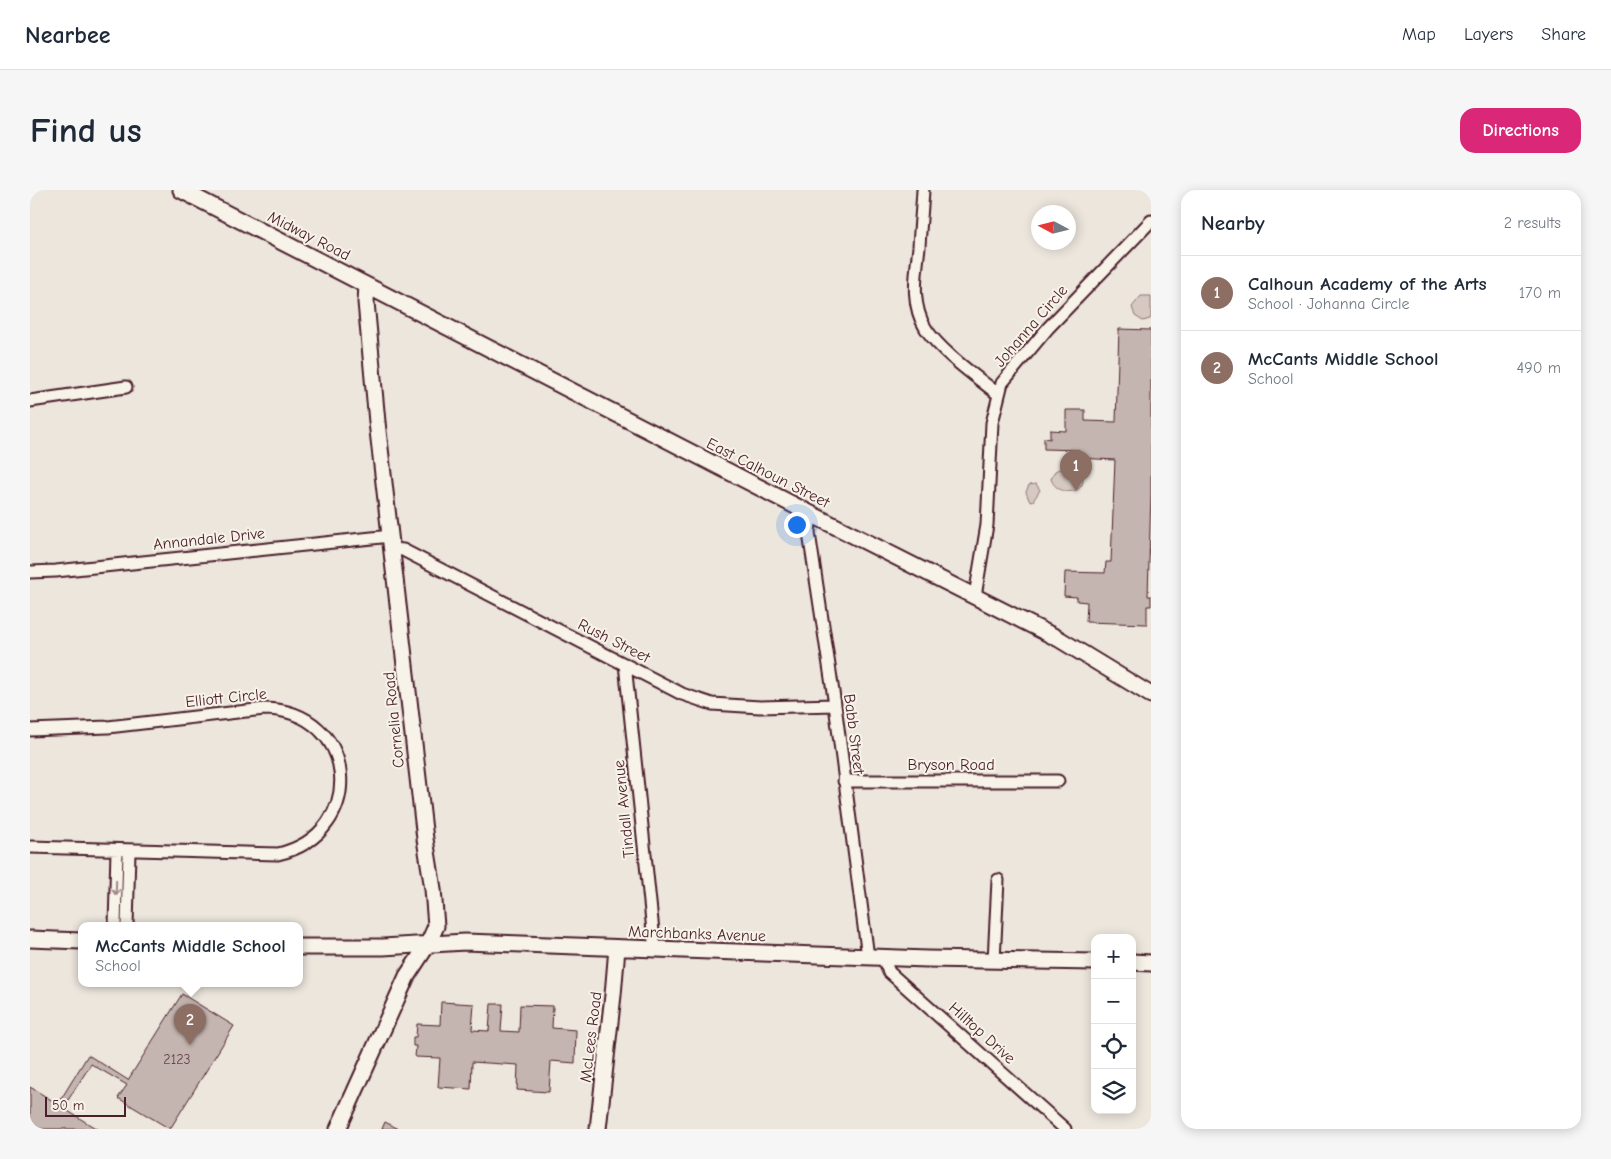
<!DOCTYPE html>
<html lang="en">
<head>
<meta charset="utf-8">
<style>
	body { margin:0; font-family:"Comic Neue",sans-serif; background:#f6f6f7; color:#1f2937 }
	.controls { position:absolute; right:15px; bottom:15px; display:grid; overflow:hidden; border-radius:10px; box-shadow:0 2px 12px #0003 }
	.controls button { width:45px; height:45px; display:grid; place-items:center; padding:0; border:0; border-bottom:1px solid #e0e1e3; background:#fff; color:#1f2937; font:25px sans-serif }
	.compass { position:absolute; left:1001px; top:15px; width:45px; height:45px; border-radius:50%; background:#fff; box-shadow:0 2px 12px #0003; rotate:277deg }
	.scale { position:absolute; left:15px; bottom:12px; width:81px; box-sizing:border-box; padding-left:5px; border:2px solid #4a1f2b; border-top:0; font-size:14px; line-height:18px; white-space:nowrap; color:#4a1f2b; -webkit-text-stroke:4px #f7f3e8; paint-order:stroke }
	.you { position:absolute; left:766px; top:334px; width:18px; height:18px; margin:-12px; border:4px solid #fff; border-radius:50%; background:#1a73e8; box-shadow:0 0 0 8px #1a73e833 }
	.badge { display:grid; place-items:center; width:32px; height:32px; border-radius:50%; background:#db2777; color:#fff; font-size:16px; font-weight:700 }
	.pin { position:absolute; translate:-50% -41px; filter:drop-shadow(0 1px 2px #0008) }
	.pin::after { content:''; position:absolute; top:26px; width:18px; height:15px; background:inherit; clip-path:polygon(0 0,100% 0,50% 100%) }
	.popup { position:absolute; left:48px; top:732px; width:225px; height:65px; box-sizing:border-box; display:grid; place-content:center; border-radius:10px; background:#fff; filter:drop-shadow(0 1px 4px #0005); font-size:16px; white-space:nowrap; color:#747a83 }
	.popup b { font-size:19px; color:#1f2937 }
	.popup::after { content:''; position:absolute; left:50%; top:100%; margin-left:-10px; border:10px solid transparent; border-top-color:#fff }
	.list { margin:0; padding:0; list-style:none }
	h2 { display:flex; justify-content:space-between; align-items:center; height:65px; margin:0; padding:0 20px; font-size:21px }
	h2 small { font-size:16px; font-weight:400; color:#747a83 }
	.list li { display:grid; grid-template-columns:32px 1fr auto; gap:15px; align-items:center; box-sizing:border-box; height:75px; padding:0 20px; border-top:1px solid #e0e1e3 }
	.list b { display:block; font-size:19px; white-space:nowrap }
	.list p { margin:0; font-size:16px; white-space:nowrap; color:#747a83 }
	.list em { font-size:16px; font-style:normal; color:#747a83 }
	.icon { flex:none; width:28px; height:28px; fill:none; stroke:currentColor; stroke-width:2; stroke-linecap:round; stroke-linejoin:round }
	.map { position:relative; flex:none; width:1121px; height:939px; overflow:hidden; border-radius:15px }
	header { display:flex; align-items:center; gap:30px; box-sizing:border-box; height:70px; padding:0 25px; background:#fff; border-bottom:1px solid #e0e1e3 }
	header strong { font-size:24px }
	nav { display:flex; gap:28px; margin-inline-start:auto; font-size:18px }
	.intro { display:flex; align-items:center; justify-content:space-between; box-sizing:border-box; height:120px; padding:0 30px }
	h1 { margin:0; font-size:35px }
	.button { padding:12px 22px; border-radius:15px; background:#db2777; color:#fff; font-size:18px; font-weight:700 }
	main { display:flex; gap:30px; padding:0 30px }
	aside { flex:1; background:#fff; border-radius:15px; box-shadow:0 2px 12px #0003 }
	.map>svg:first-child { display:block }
	.green { fill:#d5c9c2; stroke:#907476 }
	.building { fill:#c4b5b0; stroke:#4a1f2b }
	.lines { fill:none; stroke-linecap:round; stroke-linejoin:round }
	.street-casing { stroke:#4a1f2b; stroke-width:15 }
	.secondary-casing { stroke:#4a1f2b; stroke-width:19 }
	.street { stroke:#f7f3e8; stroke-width:11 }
	.secondary { stroke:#f7f3e8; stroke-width:15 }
	.oneway { stroke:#a0898a }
	.labels { text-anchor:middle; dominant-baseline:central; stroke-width:4; stroke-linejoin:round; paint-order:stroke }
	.number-label { font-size:14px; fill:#68444c }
	.street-label { font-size:16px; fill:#4a1f2b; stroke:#f7f3e8 }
</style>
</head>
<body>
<header>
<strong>Nearbee</strong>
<nav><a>Map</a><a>Layers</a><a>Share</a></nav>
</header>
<div class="intro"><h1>Find us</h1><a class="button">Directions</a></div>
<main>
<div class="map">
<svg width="1121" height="939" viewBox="0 0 1121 939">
	<rect width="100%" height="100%" fill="#ece6dd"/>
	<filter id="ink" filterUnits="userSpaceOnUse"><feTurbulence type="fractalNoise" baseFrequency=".02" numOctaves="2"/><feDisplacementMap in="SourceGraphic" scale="10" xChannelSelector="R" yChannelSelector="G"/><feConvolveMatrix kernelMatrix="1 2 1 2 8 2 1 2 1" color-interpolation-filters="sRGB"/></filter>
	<g filter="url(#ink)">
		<path class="green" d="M1111 106H1121V126L1120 129 1113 131 1105 126 1102 117Z
			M1029 279 1048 280 1052 283C1052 285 1053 288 1053 290 1053 305 1027 306 1021 289L1025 281Z
			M1006 294 1010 300 1003 311 999 310 996 302 999 295Z"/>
		<path class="building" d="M1089 139 1121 140V303L1118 406H1121V416H1117V434L1056 432 1057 412 1047 411V407L1034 406 1035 382 1075 383 1076 372H1081L1085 270 1049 268V260L1014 259V248L1020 249V240L1036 241V220H1055V231L1086 232Z
			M152 804 204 836 140 939 88 908 97 895 61 874 33 918 67 939H0V897L28 914 58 865 98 890Z
			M411 812 444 814 442 840 459 841 461 814H473L471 841 489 842 490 815 523 816 522 838 546 840 545 873 521 871 519 902 487 900 488 875 442 872 441 899 408 897 410 868 385 867 386 856H383V847H386L387 834 410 835Z
			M355 932 369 939H352Z"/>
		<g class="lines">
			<g class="street-casing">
				<path id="street" d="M893 0C892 19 890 38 889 57 886 84 880 114 896 139 912 163 947 187 969 205
					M0 211 96 197
					M781 324 779 343 805 515 838 767
					M363 359 373 360 652 504 682 514 730 517 805 515
					M0 382 26 381 361 346
					M945 406 957 335 962 233 972 193 1018 138 1121 31
					M595 474 625 760
					M0 540 78 537 234 519C328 520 339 643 248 664L0 657
					M814 591H1028
					M85 736 87 660
					M97 736 99 661
					M853 768 859 782 1035 939
					M964 771 968 690"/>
			</g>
			<g class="secondary-casing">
				<path id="secondary" d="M151 0 781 324 1029 449 1121 505
					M0 749 51 751
					M269 757H353L435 752 897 769 1065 772
					M1102 772 1121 773
					M308 939 377 786 398 754 406 736 403 699 395 649 347 232 336 112 337 96
					M568 939 583 805 587 758"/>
			</g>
			<use href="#street" class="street"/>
			<use href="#secondary" class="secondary"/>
		</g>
		<defs><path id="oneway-shaft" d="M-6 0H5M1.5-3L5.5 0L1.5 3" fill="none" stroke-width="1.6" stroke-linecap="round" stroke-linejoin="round" transform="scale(1.25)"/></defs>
		<use class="oneway" href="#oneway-shaft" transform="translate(86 698) rotate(91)"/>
	</g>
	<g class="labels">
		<g class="number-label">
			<text x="147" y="869">2123</text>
		</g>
		<g class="street-label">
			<text transform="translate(279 46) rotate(27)">Midway Road</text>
			<text transform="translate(1001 136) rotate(-49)">Johanna Circle</text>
			<text transform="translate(738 283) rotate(27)">East Calhoun Street</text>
			<text transform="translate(179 349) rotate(-6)">Annandale Drive</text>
			<text transform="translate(584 451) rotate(27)">Rush Street</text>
			<text transform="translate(196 508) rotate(-6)">Elliott Circle</text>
			<text transform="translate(364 530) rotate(-96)">Cornelia Road</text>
			<text transform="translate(824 544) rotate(83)">Babb Street</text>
			<text x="921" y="575">Bryson Road</text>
			<text transform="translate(594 619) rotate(-96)">Tindall Avenue</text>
			<text transform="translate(667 744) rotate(2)">Marchbanks Avenue</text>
			<text transform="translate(952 843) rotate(42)">Hilltop Drive</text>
			<text transform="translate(561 847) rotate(-83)">McLees Road</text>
		</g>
	</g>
</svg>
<div class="controls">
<button>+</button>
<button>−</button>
<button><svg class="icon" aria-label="locate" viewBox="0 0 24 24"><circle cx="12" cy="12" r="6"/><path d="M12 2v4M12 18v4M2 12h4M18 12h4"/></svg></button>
<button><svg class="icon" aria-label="layers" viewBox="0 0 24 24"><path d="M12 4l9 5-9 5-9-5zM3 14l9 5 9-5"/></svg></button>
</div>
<svg class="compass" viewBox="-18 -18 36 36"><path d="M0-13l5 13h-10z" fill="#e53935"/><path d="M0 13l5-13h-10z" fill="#747a83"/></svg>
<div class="scale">50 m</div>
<div class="you"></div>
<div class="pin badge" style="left:1046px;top:301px;background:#8d6e63">1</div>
<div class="pin badge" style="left:160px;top:855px;background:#8d6e63">2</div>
<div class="popup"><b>McCants Middle School</b>School</div>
</div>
<aside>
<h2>Nearby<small>2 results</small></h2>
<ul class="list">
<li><span class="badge" style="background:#8d6e63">1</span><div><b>Calhoun Academy of the Arts</b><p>School · Johanna Circle</p></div><em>170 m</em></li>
<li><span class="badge" style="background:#8d6e63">2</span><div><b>McCants Middle School</b><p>School</p></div><em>490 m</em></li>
</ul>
</aside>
</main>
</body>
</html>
